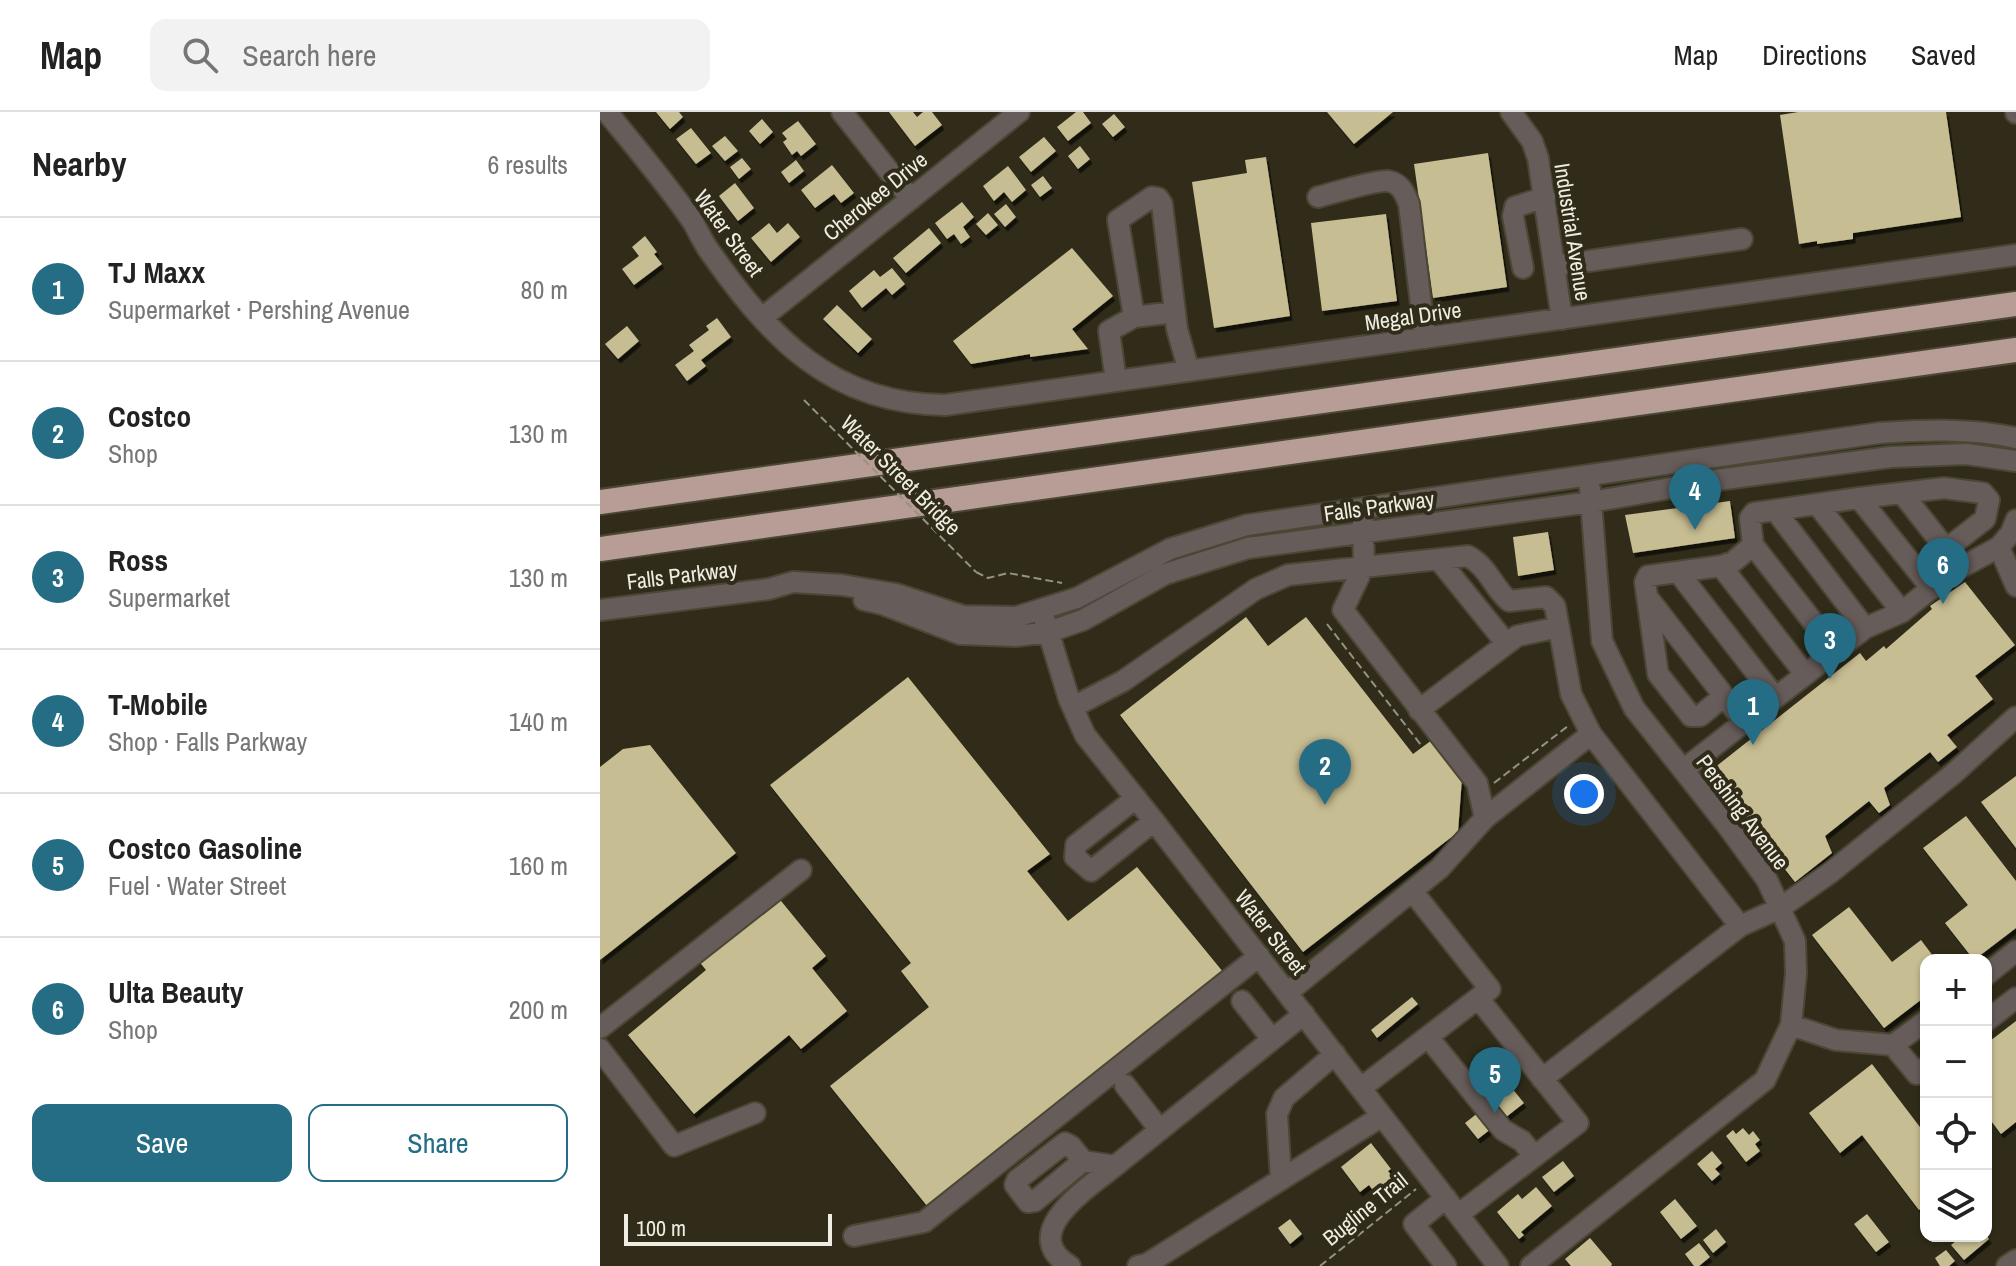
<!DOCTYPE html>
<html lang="en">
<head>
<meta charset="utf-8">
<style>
	body { margin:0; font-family:"Archivo Narrow",sans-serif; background:#f2f2f2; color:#222 }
	.controls { position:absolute; right:24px; bottom:24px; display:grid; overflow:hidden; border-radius:16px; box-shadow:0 2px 6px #0004 }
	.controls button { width:72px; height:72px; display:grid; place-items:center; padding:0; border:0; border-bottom:2px solid #e0e0e0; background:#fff; color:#222; font:40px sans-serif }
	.scale { position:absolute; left:24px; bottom:20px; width:208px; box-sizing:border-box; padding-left:8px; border:4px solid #efede1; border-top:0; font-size:22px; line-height:28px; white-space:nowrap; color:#efede1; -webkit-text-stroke:6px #302c19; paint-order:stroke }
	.you { position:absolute; left:984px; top:682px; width:28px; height:28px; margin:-20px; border:6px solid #fff; border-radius:50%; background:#1a73e8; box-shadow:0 0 0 12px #1a73e833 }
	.badge { display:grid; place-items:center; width:52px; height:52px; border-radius:50%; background:#256d85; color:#fff; font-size:26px; font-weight:700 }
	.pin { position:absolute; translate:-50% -66px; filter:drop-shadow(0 2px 4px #0008) }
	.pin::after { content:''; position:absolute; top:42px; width:28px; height:24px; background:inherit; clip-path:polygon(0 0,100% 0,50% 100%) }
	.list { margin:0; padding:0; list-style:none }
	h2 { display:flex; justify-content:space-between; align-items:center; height:104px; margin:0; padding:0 32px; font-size:34px }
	h2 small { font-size:26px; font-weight:400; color:#767676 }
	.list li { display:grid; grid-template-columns:52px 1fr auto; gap:24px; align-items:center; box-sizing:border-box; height:144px; padding:0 32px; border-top:2px solid #e0e0e0 }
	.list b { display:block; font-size:30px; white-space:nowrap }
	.list p { margin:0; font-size:26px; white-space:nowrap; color:#767676 }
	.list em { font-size:26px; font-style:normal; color:#767676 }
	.actions { display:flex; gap:16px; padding:24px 32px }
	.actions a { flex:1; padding:18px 0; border:2px solid #256d85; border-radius:16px; text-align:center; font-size:28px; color:#256d85 }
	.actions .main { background:#256d85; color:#fff }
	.icon { flex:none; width:44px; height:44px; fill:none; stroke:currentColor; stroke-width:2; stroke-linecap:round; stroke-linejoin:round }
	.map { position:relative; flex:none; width:1416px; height:1154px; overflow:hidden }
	header { display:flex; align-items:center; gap:48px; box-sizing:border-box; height:112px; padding:0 40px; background:#fff; border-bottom:2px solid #e0e0e0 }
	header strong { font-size:38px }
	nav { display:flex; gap:44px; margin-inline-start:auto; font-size:28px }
	.search { width:560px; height:72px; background:#f2f2f2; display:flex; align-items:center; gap:20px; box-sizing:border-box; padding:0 28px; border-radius:16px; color:#767676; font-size:30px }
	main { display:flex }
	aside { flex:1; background:#fff }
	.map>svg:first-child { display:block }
	.building { fill:#c7bd92; filter:url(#shadow) }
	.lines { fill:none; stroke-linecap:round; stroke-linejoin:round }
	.minor-casing { stroke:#4b4735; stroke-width:24 }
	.highway-casing { stroke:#4b4735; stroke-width:28 }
	.path { stroke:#969384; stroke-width:2; stroke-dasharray:8 4; stroke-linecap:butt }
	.minor { stroke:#665c59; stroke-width:20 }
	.highway { stroke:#b79d96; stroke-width:24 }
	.path-bridge { stroke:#969384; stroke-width:2; stroke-dasharray:8 4; stroke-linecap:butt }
	.labels { text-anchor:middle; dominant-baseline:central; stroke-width:8; stroke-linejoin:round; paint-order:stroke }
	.street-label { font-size:22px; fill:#efede1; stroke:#302c19 }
</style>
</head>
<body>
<header>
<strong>Map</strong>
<div class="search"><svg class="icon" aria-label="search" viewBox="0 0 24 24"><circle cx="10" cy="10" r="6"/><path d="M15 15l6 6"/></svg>Search here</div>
<nav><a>Map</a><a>Directions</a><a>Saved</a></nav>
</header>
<main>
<aside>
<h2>Nearby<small>6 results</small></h2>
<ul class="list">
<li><span class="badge">1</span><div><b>TJ Maxx</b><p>Supermarket · Pershing Avenue</p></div><em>80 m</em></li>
<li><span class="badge">2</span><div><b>Costco</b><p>Shop</p></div><em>130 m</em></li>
<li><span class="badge">3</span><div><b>Ross</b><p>Supermarket</p></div><em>130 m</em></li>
<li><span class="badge">4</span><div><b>T-Mobile</b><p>Shop · Falls Parkway</p></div><em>140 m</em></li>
<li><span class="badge">5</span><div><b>Costco Gasoline</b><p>Fuel · Water Street</p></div><em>160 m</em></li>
<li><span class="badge">6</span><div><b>Ulta Beauty</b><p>Shop</p></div><em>200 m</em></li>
</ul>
<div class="actions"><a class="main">Save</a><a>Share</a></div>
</aside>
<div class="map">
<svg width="1416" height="1154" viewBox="0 0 1416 1154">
	<defs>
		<filter id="shadow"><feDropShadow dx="2.5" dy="4.5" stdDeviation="0" flood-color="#0009"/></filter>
	</defs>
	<rect width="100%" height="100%" fill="#302c19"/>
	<path class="building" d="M56 0H79L83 5 70 17Z
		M289 0H313L317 5 323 0H332L342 13 315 34Z
		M476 0H483L491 11 468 29 457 15Z
		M727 0H793L754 32Z
		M1198 0H1346L1361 105 1253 121V127L1217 132V129L1199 132 1180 3Z
		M514 2 525 15 513 25 502 12Z
		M162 7 173 20 160 32 149 19Z
		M198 9 216 32 201 44 197 39 192 43 183 30 187 27 182 21Z
		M91 16 111 41 96 52 76 27Z
		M125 24 138 39 125 49 112 34Z
		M444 25 456 39 431 60 419 45Z
		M480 34 490 47 478 57 468 44Z
		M888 41 907 175 833 186 814 52Z
		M666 45 690 204 614 216 592 70 647 61 645 48Z
		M142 46 151 57 139 67 130 55Z
		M196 48 204 59 189 71 181 60Z
		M232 53 254 81 241 91 234 82 215 96 201 78Z
		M408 54 426 78 412 90 404 80 394 89 383 74Z
		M443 64 452 76 440 85 431 73Z
		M135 71 154 96 138 109 119 84Z
		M362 90 374 105 363 115 370 125 361 132 354 122 347 127 335 111Z
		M406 92 416 105 405 115 394 102Z
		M388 101 398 113 386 123 376 112Z
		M786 102 797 189 722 199 711 111Z
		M169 111 177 121 188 111 200 125 171 150 151 126Z
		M329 116 341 131 306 161 293 146Z
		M45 124 57 140 54 142 62 152 34 173 22 157 39 144 32 135Z
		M472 136 513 184 472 217 488 237 430 245V242L371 252 353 229Z
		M292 156 305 172 292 183 286 176 262 196 249 179 274 158 280 165Z
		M237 193 272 227 258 241 223 207Z
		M117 206 131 225 101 248 106 254 87 269 75 253 94 239 89 233 109 218 106 214Z
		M27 214 39 229 18 247 5 232Z
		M1130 389 1135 426 1033 441 1025 403Z
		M948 420 954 458 918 464 913 425Z
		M1365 470 1415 533 1375 564 1393 587 1347 623 1357 635 1338 650 1330 640 1284 676 1290 693 1279 701 1269 689 1225 724 1232 741 1195 770 1109 660 1260 541 1266 549 1284 534 1286 537 1332 497 1330 494Z
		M646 505 668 534 706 505 813 642 832 628 862 666 858 720 703 840 520 603Z
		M308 565 450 742 427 759 468 809 537 755 628 866 332 1100 230 974 329 895 301 859 311 851 170 673Z
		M50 633 136 741 0 848V655L23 637Z
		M1416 664V736L1381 690Z
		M1366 704 1416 769V816L1374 848 1345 811 1368 793 1323 736Z
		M177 784 226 844 212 856 247 899 201 937 189 923 94 1002 28 923 106 858 98 848Z
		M1249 795 1292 850 1321 828 1336 848H1326V884L1284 916 1212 823Z
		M812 885 818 892 777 926 771 918Z
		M1416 909V1010L1401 1022 1386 1002V932Z
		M1272 952 1326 1023V1093L1319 1098 1262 1023 1240 1041 1209 1001Z
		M911 975 924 991 878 1027 865 1011Z
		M1143 1016 1149 1023 1153 1019 1160 1028 1155 1032 1160 1039 1146 1050 1126 1024 1133 1018 1136 1022Z
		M771 1031 791 1057 788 1059 794 1067 775 1081 769 1073 760 1080 741 1055Z
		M1112 1039 1122 1051 1115 1057 1120 1062 1112 1069 1097 1052Z
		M963 1049 974 1064 954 1080 942 1065Z
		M936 1075 952 1094 921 1120 924 1123 919 1127 897 1100 918 1082 922 1087Z
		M1075 1087 1097 1114 1081 1127 1060 1100Z
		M1267 1102 1289 1130 1276 1140 1254 1112Z
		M690 1107 702 1122 690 1132 678 1116Z
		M1116 1117 1126 1130 1113 1141 1103 1128Z
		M1362 1124H1387L1389 1127 1364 1148 1351 1133Z
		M990 1126 1012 1152 1011 1154H971L965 1147Z
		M1099 1131 1110 1145 1099 1154H1094L1085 1142Z
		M1346 1138 1355 1149 1349 1154H1340L1335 1146Z"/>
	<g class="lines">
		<g class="minor-casing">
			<path id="minor" d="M7 0C36 36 67 72 93 110 98 119 102 128 108 137 169 224 230 292 345 293L1416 143
				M242 0 311 87
				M911 0 932 29 938 46 962 207
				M1416 0V1
				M718 85C734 81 774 68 788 69 801 71 805 82 809 92L825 226
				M954 154 1142 127
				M923 156 913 104 915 95 945 85
				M534 205 575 200
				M162 206 419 0
				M516 269 509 219 534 205 518 108 552 85 558 86 562 92 577 217 589 259
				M1302 381 1346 437
				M1217 392 1302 500
				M1175 398 1265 516
				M763 410 764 454 743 498 877 671 885 706
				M1153 433 1235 538
				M1399 435 1416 474
				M839 448 906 531
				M1121 454 1205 562
				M1318 459 1385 407 1389 388 1383 381 1344 376 1259 386 1332 477
				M1078 460 1175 585
				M1048 486 1124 584
				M264 488 282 492 360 522 416 524 449 520 483 508 565 462 648 436 991 390 1117 368 1291 345 1367 342 1416 349
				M0 498 169 477 193 470 242 473 296 482 363 504 416 505 477 486 570 437 647 413 1279 321C1326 318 1370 316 1416 326
				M445 509 469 587 485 623 554 709 898 1154
				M473 595 523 569 656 477 688 463 868 444C889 456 892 474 909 489L946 485 955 494 971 582 991 622 1140 814
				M819 598 917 524 959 515
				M1144 610 1124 584 1100 604H1091L1058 562 1045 470 1048 464 1121 454 1133 450 1153 433 1150 406 1154 401 1259 386
				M1083 658 1265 516 1302 500 1349 462 1399 435 1411 421 1416 408
				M536 686 476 733 475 745 491 759 554 709
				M1386 863 1416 839
				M687 881 840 756 885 706 991 622
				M642 889 672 927
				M1386 909 1416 886
				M1191 913 1236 928 1293 933 1317 962 1326 955
				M0 916 201 758
				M828 925 903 1018 922 1029 934 1044
				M1293 933 1326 909
				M0 937 74 1034 155 1001
				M942 967 1140 814 1180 796 1230 761 1353 662 1416 605
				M525 973 560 1018
				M761 976 890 877 813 780
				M483 1049 435 1089 428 1090 415 1073 417 1068 465 1031 471 1034 483 1049 515 1054 704 902
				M681 1067 677 1002 684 986 735 942
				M859 1102 978 1011 878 886
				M254 1124 324 1110 659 844
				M470 1154C416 1121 489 1075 515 1054
				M538 1154 547 1152 782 1004
				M846 1154 814 1112 846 1086
				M931 1154 1165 968 1191 913 1196 861 1195 829 1167 768 1126 712 1034 596 1002 529 990 377
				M1407 1154 1416 1148"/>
		</g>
		<g class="highway-casing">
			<path id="highway" d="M0 390 1416 192
				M0 437 1416 238"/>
		</g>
		<path class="path" d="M376 460 388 466 408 461 462 471
			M727 512 821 633 823 632
			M894 671 968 614
			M720 1154 816 1077"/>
		<use href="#minor" class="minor"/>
		<use href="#highway" class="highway"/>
		<path class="path-bridge" d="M204 288 376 460"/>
	</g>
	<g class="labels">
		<g class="street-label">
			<text transform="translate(275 84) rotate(-39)">Cherokee Drive</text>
			<text transform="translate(973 120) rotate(81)">Industrial Avenue</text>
			<text transform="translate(129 121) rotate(54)">Water Street</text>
			<text transform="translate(813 204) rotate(-8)">Megal Drive</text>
			<text transform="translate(301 363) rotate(45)">Water Street Bridge</text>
			<text transform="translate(779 394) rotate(-8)">Falls Parkway</text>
			<text transform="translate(82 463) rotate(-7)">Falls Parkway</text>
			<text transform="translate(1143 700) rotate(53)">Pershing Avenue</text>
			<text transform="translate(671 820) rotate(52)">Water Street</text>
			<text transform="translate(765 1097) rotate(-39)">Bugline Trail</text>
		</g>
	</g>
</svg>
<div class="controls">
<button>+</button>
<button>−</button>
<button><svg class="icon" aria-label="locate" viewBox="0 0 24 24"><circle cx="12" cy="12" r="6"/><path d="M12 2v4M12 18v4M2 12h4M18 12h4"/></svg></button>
<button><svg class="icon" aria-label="layers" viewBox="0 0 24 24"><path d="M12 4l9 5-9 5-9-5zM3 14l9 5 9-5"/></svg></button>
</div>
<div class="scale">100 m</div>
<div class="you"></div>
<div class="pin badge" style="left:1153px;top:633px">1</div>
<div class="pin badge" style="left:725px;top:693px">2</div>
<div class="pin badge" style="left:1230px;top:567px">3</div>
<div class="pin badge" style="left:1095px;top:418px">4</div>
<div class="pin badge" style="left:895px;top:1001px">5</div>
<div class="pin badge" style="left:1343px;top:492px">6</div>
</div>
</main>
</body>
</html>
